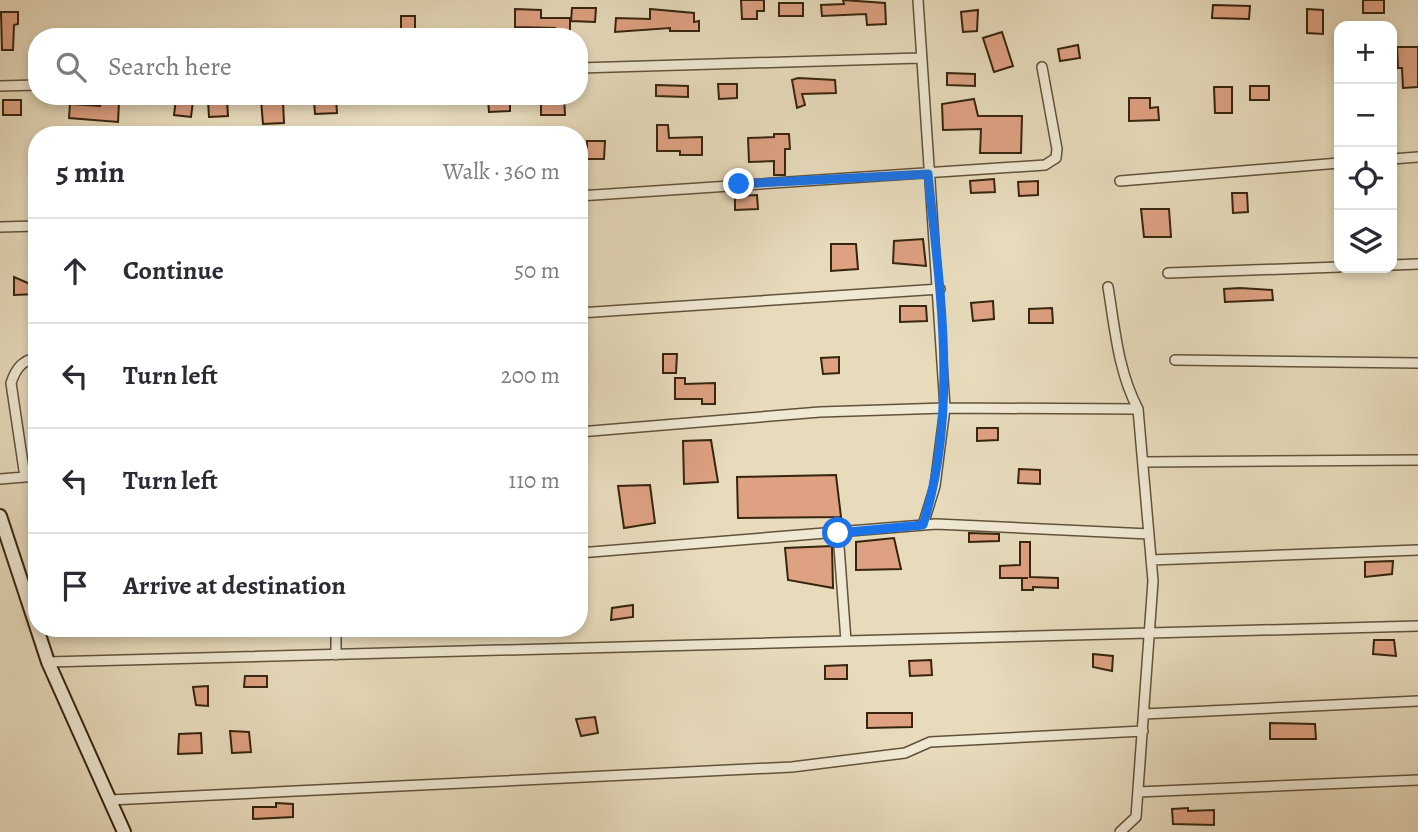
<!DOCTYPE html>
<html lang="en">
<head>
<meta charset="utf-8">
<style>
	body { margin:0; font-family:Alegreya,serif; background:#f2f2f3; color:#2b2b33 }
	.controls { position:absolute; right:21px; top:21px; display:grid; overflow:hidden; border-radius:14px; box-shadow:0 4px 10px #0003 }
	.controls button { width:63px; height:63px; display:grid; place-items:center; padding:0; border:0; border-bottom:2px solid #e1e1e2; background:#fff; color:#2b2b33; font:35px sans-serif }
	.stop { position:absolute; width:21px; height:21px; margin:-16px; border:5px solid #1a73e8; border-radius:50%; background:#fff }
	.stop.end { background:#1a73e8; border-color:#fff; box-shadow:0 2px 7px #0008 }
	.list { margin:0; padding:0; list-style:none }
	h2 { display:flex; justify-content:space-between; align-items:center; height:91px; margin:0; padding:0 28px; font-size:30px }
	h2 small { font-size:23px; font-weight:400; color:#7c7c81 }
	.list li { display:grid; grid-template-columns:46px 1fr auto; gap:21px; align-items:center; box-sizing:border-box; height:105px; padding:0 28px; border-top:2px solid #e1e1e2 }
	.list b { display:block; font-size:26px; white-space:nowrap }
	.list em { font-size:23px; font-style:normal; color:#7c7c81 }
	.icon { flex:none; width:38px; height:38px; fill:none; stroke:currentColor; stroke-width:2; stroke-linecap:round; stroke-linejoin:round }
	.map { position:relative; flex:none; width:1418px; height:832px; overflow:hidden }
	.search { position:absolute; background:#fff; box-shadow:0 4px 10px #0003; left:28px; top:28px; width:560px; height:77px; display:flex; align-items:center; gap:18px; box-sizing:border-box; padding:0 24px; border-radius:28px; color:#7c7c81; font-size:26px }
	.panel { position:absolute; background:#fff; box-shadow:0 4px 10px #0003; left:28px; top:126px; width:560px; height:511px; border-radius:28px }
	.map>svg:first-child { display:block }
	.building { fill:#dea182; stroke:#36250e; stroke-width:2 }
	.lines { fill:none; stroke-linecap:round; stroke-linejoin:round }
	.street-casing { stroke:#62523a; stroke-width:12 }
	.secondary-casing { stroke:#36250e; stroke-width:16 }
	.street { stroke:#efe8d3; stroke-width:9 }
	.secondary { stroke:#efe8d3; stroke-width:12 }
	.route { stroke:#1a73e8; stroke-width:9 }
</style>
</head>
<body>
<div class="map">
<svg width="1418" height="832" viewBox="0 0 1418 832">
	<rect width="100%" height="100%" fill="#e7dbbc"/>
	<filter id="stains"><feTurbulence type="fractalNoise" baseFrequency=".00286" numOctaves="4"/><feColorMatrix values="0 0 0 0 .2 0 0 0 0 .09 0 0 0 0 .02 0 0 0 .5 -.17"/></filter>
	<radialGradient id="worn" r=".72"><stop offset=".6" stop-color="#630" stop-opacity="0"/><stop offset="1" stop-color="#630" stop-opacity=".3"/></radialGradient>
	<path class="building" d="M741 0H764V11H757V19H742Z
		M843 0 885 3 886 24 867 25 866 14 822 16 821 5 844 4Z
		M1363 0H1384V13H1363Z
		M779 3H803V16H779Z
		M1213 5 1250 6 1249 19 1212 18Z
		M572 8H596L595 22 571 21Z
		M515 9 541 10V18H570V32H555V28L515 27Z
		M650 9 694 13V22L699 21V31H670V28L615 32 616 18 650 19Z
		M1307 9 1323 10V34L1307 33Z
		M978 10 977 31 963 32 961 12Z
		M1 12H18V24L14 25 13 50H2Z
		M401 16H415V37H401Z
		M1002 32 1013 66 994 72 983 38Z
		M1078 45 1080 58 1060 61 1058 49Z
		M1397 47H1418V87L1403 88 1402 68H1398Z
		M947 73 975 74V86L947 85Z
		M798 78 835 80 836 93 802 94 805 105 797 108 792 80Z
		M718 84H737V98L719 99Z
		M656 85 688 86V97L656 96Z
		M1250 86H1269V100H1250Z
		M1214 87H1232V113H1215Z
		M541 96H564L565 115H541Z
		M510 98V111L489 112 488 99Z
		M1129 98H1150V108L1158 107 1159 120 1129 121Z
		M176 99 193 101 191 117 174 115Z
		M336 99 337 113 315 114 314 100Z
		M974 99 978 116H1022L1021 153H980L981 129 943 130 942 104Z
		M3 100H21V115H3Z
		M227 100 228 116 209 117 208 101Z
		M261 100 283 101 284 123 263 124Z
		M101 102H119L118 122 69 118 70 104 100 106Z
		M657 125H668L669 138 702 137V155H680V151H657Z
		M774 134H789L790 149H785V175H774V161L749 162 748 138 774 137Z
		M587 141H605L604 159H587Z
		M994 179 995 192 971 193 970 181Z
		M1038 181V195L1019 196 1018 182Z
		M1232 193H1247L1248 212 1233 213Z
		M757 195 758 209 735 210V196Z
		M1141 209H1169L1171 237H1144Z
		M923 239 926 266 893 263 894 241Z
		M831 244H856L858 269 831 271Z
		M14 277 37 287V294L14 295Z
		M1240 288 1272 290 1273 300 1225 302 1224 289Z
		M993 301 994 319 973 321 971 303Z
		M900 306H926L927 321 900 322Z
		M1052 308 1053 323H1029V309Z
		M663 354H677L676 373H663Z
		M839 357V373L823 374 821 358Z
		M675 378H685V384L715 383V404H702V399H675Z
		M977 428H998V440L977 441Z
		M711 440 718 482 684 484 683 441Z
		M1019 469 1040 470V484L1018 483Z
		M836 475 841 517 738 518 737 477Z
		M650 485 655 523 624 528 618 486Z
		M969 533 999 534V541L969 542Z
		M894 538 901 569 856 570V542Z
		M1020 542H1030V577L1058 578V588L1033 587V590H1022V578H1028H1000V566L1020 565Z
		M832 546 833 588 788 580 785 548Z
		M1393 561 1392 574 1365 577V562Z
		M633 605V617L611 620 612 608Z
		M1374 640H1394L1396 656 1373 654Z
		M1093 654 1113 656 1112 671 1093 667Z
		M931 660 932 675 910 676 909 661Z
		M847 665V679H825V666Z
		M245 676H267V687H244Z
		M208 686V706L196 705 193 687Z
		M867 713H912V727L867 728Z
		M595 717 598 733 581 736 576 719Z
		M1270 723 1315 724 1316 739H1270Z
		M230 731 249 732 251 752 232 753Z
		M201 733 202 753 178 754 179 734Z
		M276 803 293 804V817L253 819V807H276Z
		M1188 808V811L1214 810V825L1173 824 1172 809Z"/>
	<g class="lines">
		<g class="street-casing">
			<path id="street" d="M918 0 945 408 935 486 923 525
				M579 68 920 58
				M0 86 37 85
				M1392 159 1418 157
				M1120 181 1339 163
				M579 196 1045 165 1056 158 1057 149 1042 67
				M0 227 37 226
				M1392 265 1418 264
				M1168 273 1339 267
				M1108 287C1115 329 1118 371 1138 409L1153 581 1136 817 1120 832
				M579 313 940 289
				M1175 360 1418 363
				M579 432 820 412 945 408 1138 409
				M1143 462 1418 460
				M25 477 11 383C16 368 22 361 37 357
				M0 479 37 476
				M838 533 846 641
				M579 553 936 524 1149 534
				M1151 560 1418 550
				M336 628V655
				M48 662 1418 626
				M1144 714 1418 701
				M1138 792 1418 780
				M110 800 792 767 905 753 930 742 1143 731"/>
		</g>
		<g class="secondary-casing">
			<path id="secondary" d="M0 516 48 662 124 832"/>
		</g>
		<use href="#street" class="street"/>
		<use href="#secondary" class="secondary"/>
	</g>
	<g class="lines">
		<path class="route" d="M739 184 928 174C940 291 959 411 923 525L838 533"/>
	</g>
	<rect width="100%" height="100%" filter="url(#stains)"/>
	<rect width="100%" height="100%" fill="url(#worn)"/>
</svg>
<div class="controls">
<button>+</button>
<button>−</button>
<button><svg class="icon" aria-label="locate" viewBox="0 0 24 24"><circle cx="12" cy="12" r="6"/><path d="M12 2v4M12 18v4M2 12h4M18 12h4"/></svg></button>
<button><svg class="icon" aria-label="layers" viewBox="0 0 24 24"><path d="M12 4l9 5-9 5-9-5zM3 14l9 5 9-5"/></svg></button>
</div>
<div class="stop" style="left:838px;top:533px"></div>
<div class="stop end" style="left:739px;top:184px"></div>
<div class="search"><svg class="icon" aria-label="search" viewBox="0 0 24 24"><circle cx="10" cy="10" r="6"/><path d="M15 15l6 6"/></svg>Search here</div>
<section class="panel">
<h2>5 min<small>Walk · 360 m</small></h2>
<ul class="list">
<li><svg class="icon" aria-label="ahead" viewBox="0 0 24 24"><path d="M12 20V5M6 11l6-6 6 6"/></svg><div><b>Continue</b></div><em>50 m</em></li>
<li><svg class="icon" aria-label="left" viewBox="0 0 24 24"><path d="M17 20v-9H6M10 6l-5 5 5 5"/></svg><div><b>Turn left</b></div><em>200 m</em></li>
<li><svg class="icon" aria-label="left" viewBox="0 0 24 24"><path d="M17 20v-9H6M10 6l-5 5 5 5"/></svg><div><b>Turn left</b></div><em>110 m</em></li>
<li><svg class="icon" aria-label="arrive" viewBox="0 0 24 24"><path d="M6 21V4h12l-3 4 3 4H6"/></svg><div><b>Arrive at destination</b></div></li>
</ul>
</section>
</div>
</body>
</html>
